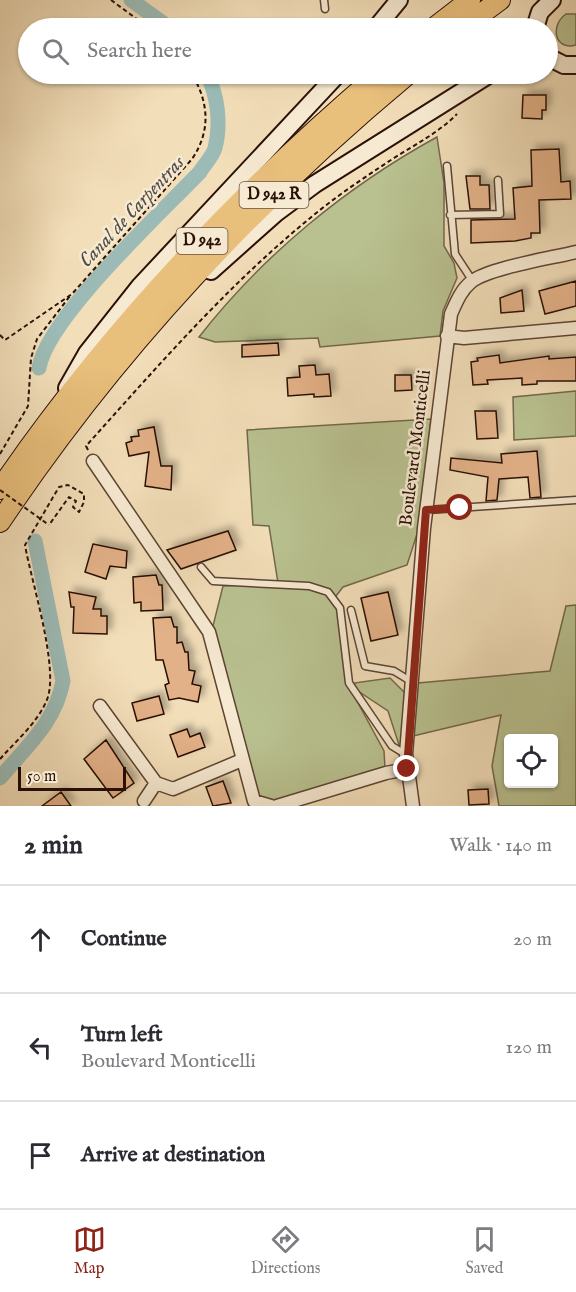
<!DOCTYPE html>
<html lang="en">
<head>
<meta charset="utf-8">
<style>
	body { margin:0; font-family:"IM FELL English",serif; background:#f2f2f3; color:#2b2b33 }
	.controls { position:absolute; right:18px; bottom:18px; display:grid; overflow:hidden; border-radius:6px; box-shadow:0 2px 4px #0004 }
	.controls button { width:54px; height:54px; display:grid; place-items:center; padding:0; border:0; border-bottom:2px solid #e1e1e2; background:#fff; color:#2b2b33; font:30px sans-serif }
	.scale { position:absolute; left:18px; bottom:15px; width:108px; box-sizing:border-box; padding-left:6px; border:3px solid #2a1006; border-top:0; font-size:16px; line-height:21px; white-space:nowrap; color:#2a1006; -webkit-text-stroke:4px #f7ead2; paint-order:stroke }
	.stop { position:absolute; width:18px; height:18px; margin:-14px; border:4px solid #8f2418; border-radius:50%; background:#fff }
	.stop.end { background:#8f2418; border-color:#fff; box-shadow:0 2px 6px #0008 }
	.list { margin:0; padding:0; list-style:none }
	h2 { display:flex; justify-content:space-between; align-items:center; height:78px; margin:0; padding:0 24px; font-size:26px }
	h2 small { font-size:20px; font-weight:400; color:#7c7c81 }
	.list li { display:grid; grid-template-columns:39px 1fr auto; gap:18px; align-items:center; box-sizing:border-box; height:108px; padding:0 24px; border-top:2px solid #e1e1e2 }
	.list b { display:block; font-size:22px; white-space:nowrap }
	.list p { margin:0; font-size:20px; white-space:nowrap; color:#7c7c81 }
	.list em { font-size:20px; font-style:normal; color:#7c7c81 }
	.icon { flex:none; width:33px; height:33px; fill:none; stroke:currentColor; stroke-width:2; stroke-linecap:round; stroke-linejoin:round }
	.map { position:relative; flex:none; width:576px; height:806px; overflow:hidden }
	.search { position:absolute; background:#fff; box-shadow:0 2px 4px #0004; left:18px; right:18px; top:18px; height:66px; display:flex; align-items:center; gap:15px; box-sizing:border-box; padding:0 21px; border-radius:33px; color:#7c7c81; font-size:22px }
	.sheet { height:402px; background:#fff }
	nav { display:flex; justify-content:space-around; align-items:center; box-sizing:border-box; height:84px; border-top:2px solid #e1e1e2; background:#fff; font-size:16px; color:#7c7c81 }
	nav a { display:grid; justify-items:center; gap:3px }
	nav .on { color:#8f2418 }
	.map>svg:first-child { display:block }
	.green { fill:#b9c190; stroke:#72684b; stroke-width:1.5; fill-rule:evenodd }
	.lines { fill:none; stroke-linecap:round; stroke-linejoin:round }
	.canal { stroke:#9cbbb6; stroke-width:15 }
	.building { fill:#e3b188; stroke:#2a1006; stroke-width:1.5; filter:url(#shadow) }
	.service-casing { stroke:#5c4433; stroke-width:9 }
	.minor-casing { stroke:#5c4433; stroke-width:15 }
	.secondary-casing { stroke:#2a1006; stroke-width:20 }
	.primary-casing { stroke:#2a1006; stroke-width:22 }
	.path { stroke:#2a1006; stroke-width:2; stroke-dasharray:4.5 3; stroke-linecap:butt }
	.service { stroke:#f7ead2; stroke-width:6 }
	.minor { stroke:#f7ead2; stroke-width:12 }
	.secondary { stroke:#f7ead2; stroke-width:16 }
	.primary { stroke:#e9bf7c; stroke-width:20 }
	.path-bridge { stroke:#2a1006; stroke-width:2; stroke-dasharray:4.5 3; stroke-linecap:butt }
	.route { stroke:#8f2418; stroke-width:8 }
	.labels { text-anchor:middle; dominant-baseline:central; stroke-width:5; stroke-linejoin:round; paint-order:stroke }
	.shield { fill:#f7ead2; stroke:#685143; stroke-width:1.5 }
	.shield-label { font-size:16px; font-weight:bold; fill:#2a1006 }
	.street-label { font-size:18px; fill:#2a1006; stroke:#f7ead2 }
	.water-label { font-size:20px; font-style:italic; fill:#524c44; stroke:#f7ead2 }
</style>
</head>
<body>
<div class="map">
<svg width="576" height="806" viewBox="0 0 576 806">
	<defs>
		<filter id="shadow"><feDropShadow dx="5" dy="-5" stdDeviation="3" flood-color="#0004"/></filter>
	</defs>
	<rect width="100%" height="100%" fill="#f2deb9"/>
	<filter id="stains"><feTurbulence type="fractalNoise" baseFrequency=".00333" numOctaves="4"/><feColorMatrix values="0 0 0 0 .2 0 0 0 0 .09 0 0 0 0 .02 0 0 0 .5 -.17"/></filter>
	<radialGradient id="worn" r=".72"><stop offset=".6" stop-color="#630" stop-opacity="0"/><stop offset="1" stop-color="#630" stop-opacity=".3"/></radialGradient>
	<path class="green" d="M566 14H576V45C554 51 550 25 566 14Z
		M437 137 444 183V246L454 263 457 278 443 311 440 336 320 347 318 338 215 342 199 337C263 255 346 187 437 137Z
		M576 391V436L514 440 513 397Z
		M431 419 419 528 407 565 343 587 336 596 350 688 384 751 385 768 273 802 257 799 212 630 223 586 278 583 269 526 253 525 247 430Z
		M576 605V806H499L492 766 501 715 413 736 418 683 550 671 566 606ZM508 738H554V784H508Z
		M390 678 407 695V716L400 748 388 711 358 691 354 683Z"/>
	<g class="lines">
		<path class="canal" d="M131 0 170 28
			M39 368C47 318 161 213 200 172 204 165 213 156 215 148 221 125 218 93 206 74
			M0 778C27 746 55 723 63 681L35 541"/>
	</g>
	<path class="building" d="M523 95H546V110H542V119L522 118Z
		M559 149 561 182 570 181 571 199 539 200 540 233H531V238L515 241 471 243V220L515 219 513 188 532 186 531 150Z
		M466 176H480V185H489L490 209H470Z
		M576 281V306L545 314 539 291Z
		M522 290 524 311 501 313 500 298Z
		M278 343 279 355 242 357V345Z
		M499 355 500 363 549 356V359L576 357V381H537V384L522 385V378L487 380 488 384 473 385 471 362 478 361 477 358Z
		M315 365 316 375 329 374 331 396 314 397V394L288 396 287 378 300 377 299 366Z
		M395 375H411L412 390 395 391Z
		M475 411H496L498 438 477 439Z
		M154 427 161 466H172L171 490 145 486 149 452 129 456 126 443 132 441 131 437 139 436 138 430Z
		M537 451 541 497 530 498 528 477 499 479 497 500 486 501 488 477 450 470 451 458 502 463 501 454Z
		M228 531 236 550 181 569 167 550Z
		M93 544 127 551 126 568 110 566 106 579 85 572Z
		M156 575 159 585H162L163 610 141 611V602L134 603 133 577Z
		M69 592 96 597 93 609H101V616H107V634L73 633 74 607H71Z
		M388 592 398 635 371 641 361 598Z
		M171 617 174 627H177V643L182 642 185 652H188L189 670 195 671 192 684 201 686 198 702 179 698 169 700 165 685 169 683 163 660H156L153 618Z
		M159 696 164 714 137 721 132 703Z
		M187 729 190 737 200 733 205 747 178 757 170 735Z
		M106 740 134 783 113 798 84 759Z
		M223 781 231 803 213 806 206 787Z
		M488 789 489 804 469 805 468 790Z
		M61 792 71 806H42Z"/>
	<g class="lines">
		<g class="service-casing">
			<path id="service" d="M324 0 325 9
				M447 166 455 254 472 280
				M450 215 500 214 498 180
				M427 510 576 500
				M201 567 213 581 309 586 328 592 340 608 349 683 392 746 405 754
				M351 610 365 666 394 671 412 682"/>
		</g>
		<g class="minor-casing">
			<path id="minor" d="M447 336 464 338 576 328
				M93 461 209 632 254 801 271 806
				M100 706 156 783 173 789 242 760
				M144 801 156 783
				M277 806 386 773 407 769
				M413 806 406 754 424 528 451 314C456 303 461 290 471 282 488 268 552 258 576 252"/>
		</g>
		<g class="secondary-casing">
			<path id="secondary" d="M376 28 399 0
				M535 28 540 12 552 0
				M548 57 564 65H576
				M211 271 276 213 315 184 490 74
				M67 388 87 353 140 286 338 74"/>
		</g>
		<g class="primary-casing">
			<path id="primary" d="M434 28 470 0
				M462 28 500 0
				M0 489C106 334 237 195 379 74
				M0 522C113 353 253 203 408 74"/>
		</g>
		<path class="path" d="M111 0 149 28
			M0 335 5 340 72 294 192 159C211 131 209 103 192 74
			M88 450 86 446C157 367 227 286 309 219 335 197 365 177 394 158 416 144 438 133 457 114
			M0 454 28 406 31 358 37 339 70 296
			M0 759C16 741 36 724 46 702 61 672 31 581 25 545L59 487 68 485 84 494V502L79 512 73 507 76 501 69 497 49 525"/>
		<use href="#service" class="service"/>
		<use href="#minor" class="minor"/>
		<use href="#secondary" class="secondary"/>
		<use href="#primary" class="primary"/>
		<path class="path-bridge" d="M0 490 49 525"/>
	</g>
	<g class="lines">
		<path class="route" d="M407 769 426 510 460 508"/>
	</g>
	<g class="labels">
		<g class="shield">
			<rect x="239.5" y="182" width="69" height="26" rx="4.5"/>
			<rect x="176.5" y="228" width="51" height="26" rx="4.5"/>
		</g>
		<g class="shield-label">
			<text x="274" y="195">D 942 R</text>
			<text x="202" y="241">D 942</text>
		</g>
		<g class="street-label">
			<text transform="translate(416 448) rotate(-83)">Boulevard Monticelli</text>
		</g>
		<g class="water-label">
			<text transform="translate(132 212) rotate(-47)">Canal de Carpentras</text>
		</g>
	</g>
	<rect width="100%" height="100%" filter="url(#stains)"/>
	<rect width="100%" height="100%" fill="url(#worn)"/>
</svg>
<div class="controls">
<button><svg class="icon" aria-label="locate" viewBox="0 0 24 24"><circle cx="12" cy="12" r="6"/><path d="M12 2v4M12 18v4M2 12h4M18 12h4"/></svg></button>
</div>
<div class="scale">50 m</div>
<div class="stop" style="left:460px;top:508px"></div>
<div class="stop end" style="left:407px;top:769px"></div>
<div class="search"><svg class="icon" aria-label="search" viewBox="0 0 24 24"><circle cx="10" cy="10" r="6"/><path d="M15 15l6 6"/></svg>Search here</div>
</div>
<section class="sheet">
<h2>2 min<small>Walk · 140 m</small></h2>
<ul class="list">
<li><svg class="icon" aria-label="ahead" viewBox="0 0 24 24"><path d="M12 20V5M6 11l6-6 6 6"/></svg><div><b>Continue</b></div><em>20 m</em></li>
<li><svg class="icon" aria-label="left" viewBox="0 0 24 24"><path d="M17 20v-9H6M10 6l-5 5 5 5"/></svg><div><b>Turn left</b><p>Boulevard Monticelli</p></div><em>120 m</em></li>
<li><svg class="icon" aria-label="arrive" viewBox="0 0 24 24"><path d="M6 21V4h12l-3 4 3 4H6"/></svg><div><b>Arrive at destination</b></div></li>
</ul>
</section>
<nav>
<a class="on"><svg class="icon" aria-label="map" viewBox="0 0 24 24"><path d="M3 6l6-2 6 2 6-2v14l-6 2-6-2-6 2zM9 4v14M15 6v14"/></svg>Map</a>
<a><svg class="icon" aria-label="directions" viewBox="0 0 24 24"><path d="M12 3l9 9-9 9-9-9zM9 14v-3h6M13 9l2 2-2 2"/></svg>Directions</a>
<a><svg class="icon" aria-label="saved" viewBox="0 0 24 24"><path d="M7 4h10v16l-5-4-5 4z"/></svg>Saved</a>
</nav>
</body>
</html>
